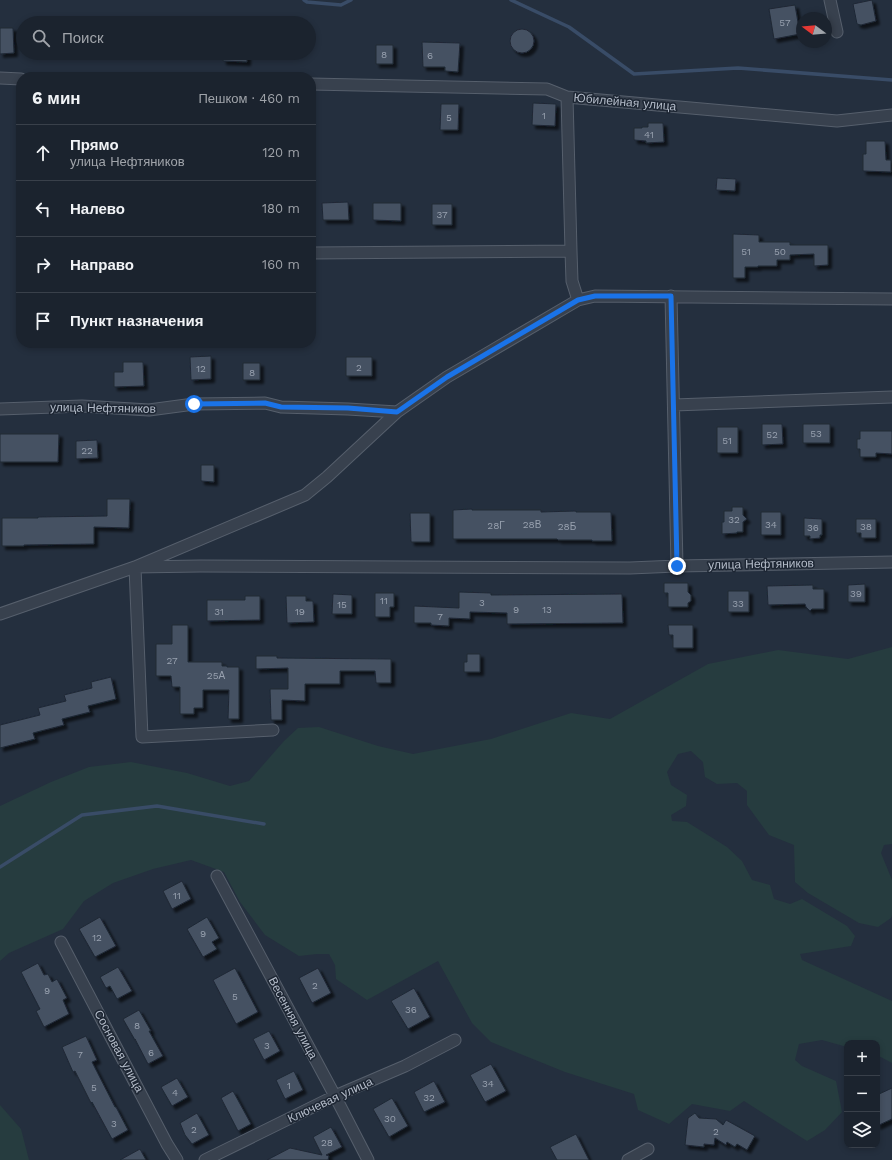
<!DOCTYPE html>
<html lang="ru">
<head>
<meta charset="utf-8">
<style>
	body { margin:0; font-family:"Work Sans",sans-serif; background:#282f3a; color:#f1f3f6 }
	.controls { position:absolute; right:12px; bottom:12px; display:grid; overflow:hidden; border-radius:8px; box-shadow:0 2px 6px #0003 }
	.controls button { width:36px; height:36px; display:grid; place-items:center; padding:0; border:0; border-bottom:1px solid #39404a; background:#1b232e; color:#f1f3f6; font:20px sans-serif }
	.compass { position:absolute; left:796px; top:12px; width:36px; height:36px; border-radius:50%; background:#1b232e; box-shadow:0 2px 6px #0003; rotate:286deg }
	.stop { position:absolute; width:12px; height:12px; margin:-9px; border:3px solid #1a73e8; border-radius:50%; background:#fff }
	.stop.end { background:#1a73e8; border-color:#fff; box-shadow:0 1px 4px #0008 }
	.list { margin:0; padding:0; list-style:none }
	h2 { display:flex; justify-content:space-between; align-items:center; height:52px; margin:0; padding:0 16px; font-size:17px }
	h2 small { font-size:13px; font-weight:400; color:#a0a4aa }
	.list li { display:grid; grid-template-columns:26px 1fr auto; gap:12px; align-items:center; box-sizing:border-box; height:56px; padding:0 16px; border-top:1px solid #39404a }
	.list b { display:block; font-size:15px; white-space:nowrap }
	.list p { margin:0; font-size:13px; white-space:nowrap; color:#a0a4aa }
	.list em { font-size:13px; font-style:normal; color:#a0a4aa }
	.icon { flex:none; width:22px; height:22px; fill:none; stroke:currentColor; stroke-width:2; stroke-linecap:round; stroke-linejoin:round }
	.map { position:relative; flex:none; width:892px; height:1160px; overflow:hidden }
	.search { position:absolute; background:#1b232e; box-shadow:0 2px 6px #0003; left:16px; top:16px; width:300px; height:44px; display:flex; align-items:center; gap:10px; box-sizing:border-box; padding:0 14px; border-radius:22px; color:#a0a4aa; font-size:15px }
	.panel { position:absolute; background:#1b232e; box-shadow:0 2px 6px #0003; left:16px; top:72px; width:300px; height:276px; border-radius:16px }
	.map>svg:first-child { display:block }
	.green { fill:#263c3f }
	.lines { fill:none; stroke-linecap:round; stroke-linejoin:round }
	.stream { stroke:#394c67; stroke-width:3.5 }
	.building { fill:#455162; stroke:#1f2835; filter:url(#shadow) }
	.street-casing { stroke:#565f6c; stroke-width:13 }
	.street { stroke:#38414e; stroke-width:11 }
	.route { stroke:#1a73e8; stroke-width:5 }
	.labels { text-anchor:middle; dominant-baseline:central; stroke-width:3; stroke-linejoin:round; paint-order:stroke }
	.number-label { font-size:10px; fill:#98a1af }
	.street-label { font-size:12px; fill:#b4bcc9; stroke:#1d2633 }
</style>
</head>
<body>
<div class="map">
<svg width="892" height="1160" viewBox="0 0 892 1160">
	<defs>
		<filter id="shadow"><feDropShadow dx="3.5" dy="3.5" stdDeviation="1" flood-color="#0009"/></filter>
	</defs>
	<rect width="100%" height="100%" fill="#242f3e"/>
	<path class="green" d="M892 647V844L884 845 881 853 892 880V915L891 918 878 927 859 923 808 893 795 882 794 845 769 835 747 805V791L737 783 717 784 705 777 703 762 691 751 678 754 667 772 671 785 687 795 686 806 671 815 672 821 687 822 727 847 742 861 752 880 770 885 774 899 790 904 802 899 847 926 855 936 851 946 800 954 802 960 892 1001V1063L877 1055V1043H847V1047L822 1040 799 1044 795 1060 802 1066 836 1081 842 1112 825 1130 807 1141 744 1101 730 1111 692 1104 669 1124 638 1110 634 1094 565 1072 491 1042 472 1023 438 961 367 1000 336 979 335 965 329 954H317L299 956 265 935 240 902 224 872 191 860 153 869 113 883 84 901 63 929 9 953 0 961V806L51 782 89 767 131 762 187 773 230 786 249 781 284 741 298 728 319 727 378 746 413 754 491 739 571 713 610 719 708 664 778 650 848 659Z
		M0 1105 21 1129 29 1160H0Z"/>
	<g class="lines">
		<path class="stream" d="M304 0 307 2 341 5 351 0
			M511 0 569 27 634 74 738 68 892 80
			M0 867 82 815 157 806 264 824"/>
	</g>
	<path class="building" d="M872 0 876 21 861 25 857 24 853 4Z
		M795 5 800 34 774 39 769 9Z
		M0 28H13L14 53 0 54Z
		M510 41a12 12 0 1 1 24 0a12 12 0 1 1-24 0Z
		M422 42 460 43 458 72 445 71V67H423Z
		M376 45H393V64H376Z
		M223 53H247V62L223 61Z
		M533 103 556 104 555 126 532 125Z
		M441 104H459L458 130H440Z
		M648 123H663L664 142 646 143V141L634 140V128H642V127H648Z
		M866 141H885L886 160H891V172L863 171V154H866Z
		M717 178 736 179 735 191 716 190Z
		M348 202 349 220H323L322 203Z
		M373 203H401V221L373 220Z
		M432 204H452V225H432Z
		M733 234 759 235V242H790V245H828V265L814 266V254L790 255V260H777V266H758V267H745V278H733Z
		M211 356V379L191 380 190 357Z
		M346 357H372V376H346Z
		M123 362H143L144 386 114 387V372H123Z
		M243 363H260V380H243Z
		M762 424H782L783 444 762 445Z
		M803 424H830V443H803Z
		M717 427H738V453H717Z
		M860 431H892V454L876 453V457H860V449H857V439H860Z
		M0 434H59L58 462H0Z
		M97 440 98 458 76 459V441Z
		M201 465H214V482L201 481Z
		M107 499H130L129 528 94 527V544L24 545V546H2V518H38V517L107 516Z
		M732 507H743V515L747 519 743 522V532H737V533L722 534V522H724V511H732Z
		M472 509V510H541V512L576 511V512H611L612 541H592V540H558L557 539H453V510Z
		M761 512H781V535H761Z
		M410 513H430V542H411Z
		M804 518 822 519V535H820V538L810 539V536H804Z
		M856 519H876V538H861V533H856Z
		M664 583H688V592L691 595V601L688 603V607H668V593H664Z
		M865 584V602H848V585Z
		M813 585V589H824V609H812L810 611 806 607 805 604 768 605 767 586Z
		M728 591H749V612H728Z
		M459 592 491 593V595L622 594 623 623 507 624V613L470 612V619L449 618V626L431 625V623H414V606L459 608Z
		M375 593H394V607H390V617H375Z
		M333 594 352 595V614H332Z
		M245 596H260V620L207 621V600H245Z
		M286 596H306V601H313L314 622 287 623Z
		M172 625H188V662H222V666H227V667H239V719H228L229 690H203V708H194V714H180V687H172L171 676H156V644H172Z
		M668 625H693V648H673V635H669Z
		M467 654H480V672H464V662H467Z
		M256 656H277V658L391 659V683H376L375 671H340V684H305V701L282 700V720H271L270 689H288V668L256 669Z
		M111 677 116 699 88 706 90 712 62 719 64 725 33 733 35 739 0 748V725L40 715 38 708 66 701 64 695 92 688 91 682Z
		M182 881 191 899 172 909 163 891Z
		M100 917 116 946 95 957 79 929Z
		M207 917 219 938 212 942 217 949 203 957 187 929Z
		M38 963 44 975 48 974 52 982 57 979 67 998 63 1000 69 1014 44 1027 36 1011 40 1009 21 972Z
		M118 967 132 991 117 999 110 986 106 988 100 977Z
		M235 968 258 1012 236 1024 213 980Z
		M318 968 331 993 312 1003 299 978Z
		M414 988 430 1017 408 1029 391 1001Z
		M139 1010 151 1031H149L163 1056 148 1064 135 1039V1040L123 1019Z
		M269 1031 280 1051 264 1060 253 1039Z
		M86 1036 97 1060 92 1062 115 1107H116L128 1130 112 1139 92 1102 91 1103 75 1071 73 1072 62 1047Z
		M491 1064 506 1091 485 1102 470 1075Z
		M294 1071 303 1090 285 1099 276 1080Z
		M177 1078 188 1097 172 1106 161 1087Z
		M434 1081 445 1102 424 1112 414 1092Z
		M892 1088V1119L877 1126V1095Z
		M233 1091 251 1124 238 1131 221 1098Z
		M392 1098 408 1126 389 1137 373 1109Z
		M197 1113 209 1135 192 1144 185 1135 180 1123Z
		M695 1113 699 1118 716 1119 723 1125 726 1120 755 1136 747 1150 737 1144 735 1147 727 1142 726 1145 715 1138 714 1145 704 1144V1147L685 1145 688 1118Z
		M331 1127 342 1147 326 1155 329 1156 328 1160H267L290 1148 322 1155 313 1137Z
		M576 1134 589 1160H557L550 1147Z
		M140 1149 146 1160H120Z"/>
	<g class="lines">
		<g class="street-casing">
			<path id="street" d="M830 0 837 32
				M0 78 21 79
				M311 84 547 89 567 97 837 121 892 115
				M567 97 571 251 572 281 578 300 595 296 892 299
				M311 253 571 251
				M671 296 677 566
				M674 405 892 397
				M0 409 82 406 149 410 194 404 265 403 281 407 348 409 397 412
				M0 614 135 567 305 495 327 477 397 412 447 377 578 300
				M273 730 142 737 135 567 200 566 630 568 677 566 892 562
				M217 876 335 1096 368 1160
				M61 942 167 1144 177 1160
				M205 1160 335 1096 405 1066 455 1040
				M628 1160 648 1149"/>
		</g>
		<use href="#street" class="street"/>
	</g>
	<g class="lines">
		<path class="route" d="M194 404 265 403 281 407 348 408 397 412 447 377 578 300 595 296H671L677 566"/>
	</g>
	<g class="labels">
		<g class="number-label">
			<text x="785" y="22">57</text>
			<text x="384" y="54">8</text>
			<text x="430" y="55">6</text>
			<text x="544" y="115">1</text>
			<text x="449" y="117">5</text>
			<text x="649" y="134">41</text>
			<text x="442" y="214">37</text>
			<text x="746" y="251">51</text>
			<text x="780" y="251">50</text>
			<text x="359" y="367">2</text>
			<text x="201" y="368">12</text>
			<text x="252" y="372">8</text>
			<text x="816" y="433">53</text>
			<text x="772" y="434">52</text>
			<text x="727" y="440">51</text>
			<text x="87" y="450">22</text>
			<text x="734" y="519">32</text>
			<text x="532" y="524">28В</text>
			<text x="771" y="524">34</text>
			<text x="496" y="525">28Г</text>
			<text x="567" y="526">28Б</text>
			<text x="866" y="526">38</text>
			<text x="813" y="527">36</text>
			<text x="856" y="593">39</text>
			<text x="384" y="600">11</text>
			<text x="482" y="602">3</text>
			<text x="738" y="603">33</text>
			<text x="342" y="604">15</text>
			<text x="516" y="609">9</text>
			<text x="547" y="609">13</text>
			<text x="219" y="611">31</text>
			<text x="300" y="611">19</text>
			<text x="440" y="616">7</text>
			<text x="172" y="660">27</text>
			<text x="216" y="675">25А</text>
			<text x="177" y="895">11</text>
			<text x="203" y="933">9</text>
			<text x="97" y="937">12</text>
			<text x="315" y="985">2</text>
			<text x="47" y="990">9</text>
			<text x="235" y="996">5</text>
			<text x="411" y="1009">36</text>
			<text x="137" y="1025">8</text>
			<text x="267" y="1045">3</text>
			<text x="151" y="1052">6</text>
			<text x="80" y="1054">7</text>
			<text x="488" y="1083">34</text>
			<text x="289" y="1085">1</text>
			<text x="94" y="1087">5</text>
			<text x="175" y="1092">4</text>
			<text x="429" y="1097">32</text>
			<text x="390" y="1118">30</text>
			<text x="114" y="1123">3</text>
			<text x="194" y="1129">2</text>
			<text x="716" y="1131">2</text>
			<text x="327" y="1142">28</text>
		</g>
		<g class="street-label">
			<text transform="translate(625 102) rotate(5)">Юбилейная улица</text>
			<text transform="translate(103 408) rotate(1)">улица Нефтяников</text>
			<text transform="translate(761 564) rotate(-1)">улица Нефтяников</text>
			<text transform="translate(293 1018) rotate(62)">Весенняя улица</text>
			<text transform="translate(119 1051) rotate(62)">Сосновая улица</text>
			<text transform="translate(330 1100) rotate(-25)">Ключевая улица</text>
		</g>
	</g>
</svg>
<div class="controls">
<button>+</button>
<button>−</button>
<button><svg class="icon" aria-label="layers" viewBox="0 0 24 24"><path d="M12 4l9 5-9 5-9-5zM3 14l9 5 9-5"/></svg></button>
</div>
<svg class="compass" viewBox="-18 -18 36 36"><path d="M0-13l5 13h-10z" fill="#e53935"/><path d="M0 13l5-13h-10z" fill="#a0a4aa"/></svg>
<div class="stop" style="left:194px;top:404px"></div>
<div class="stop end" style="left:677px;top:566px"></div>
<div class="search"><svg class="icon" aria-label="search" viewBox="0 0 24 24"><circle cx="10" cy="10" r="6"/><path d="M15 15l6 6"/></svg>Поиск</div>
<section class="panel">
<h2>6 мин<small>Пешком · 460 m</small></h2>
<ul class="list">
<li><svg class="icon" aria-label="ahead" viewBox="0 0 24 24"><path d="M12 20V5M6 11l6-6 6 6"/></svg><div><b>Прямо</b><p>улица Нефтяников</p></div><em>120 m</em></li>
<li><svg class="icon" aria-label="left" viewBox="0 0 24 24"><path d="M17 20v-9H6M10 6l-5 5 5 5"/></svg><div><b>Налево</b></div><em>180 m</em></li>
<li><svg class="icon" aria-label="right" viewBox="0 0 24 24"><path d="M7 20v-9h11M14 6l5 5-5 5"/></svg><div><b>Направо</b></div><em>160 m</em></li>
<li><svg class="icon" aria-label="arrive" viewBox="0 0 24 24"><path d="M6 21V4h12l-3 4 3 4H6"/></svg><div><b>Пункт назначения</b></div></li>
</ul>
</section>
</div>
</body>
</html>
